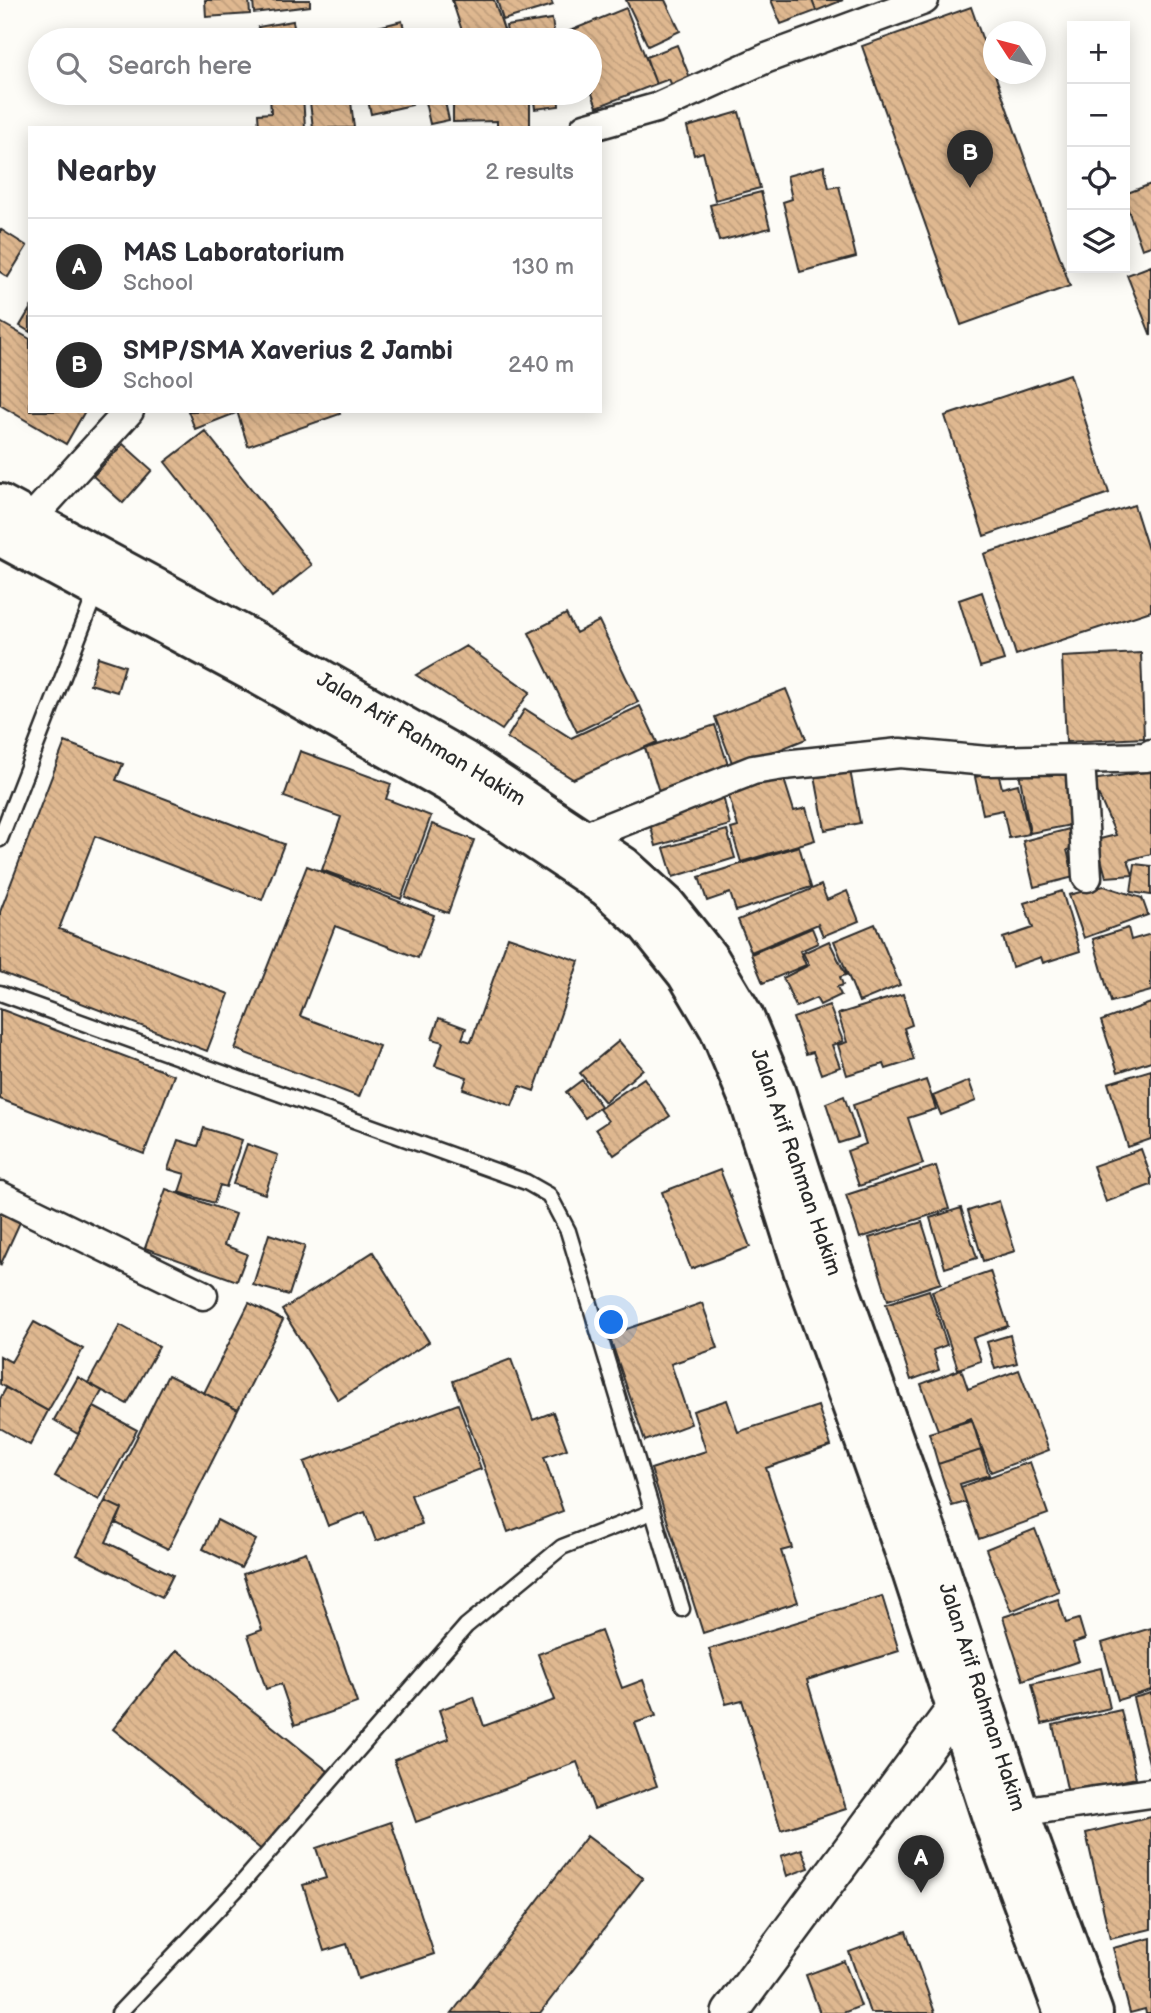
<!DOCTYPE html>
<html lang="en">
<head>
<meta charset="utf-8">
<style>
	body { margin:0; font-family:"Balsamiq Sans",sans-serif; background:#f2f2f3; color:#2b2b33 }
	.controls { position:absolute; right:21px; top:21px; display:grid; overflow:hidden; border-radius:0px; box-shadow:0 4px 18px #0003 }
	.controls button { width:63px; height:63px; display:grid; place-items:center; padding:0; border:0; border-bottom:2px solid #e1e1e2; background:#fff; color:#2b2b33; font:35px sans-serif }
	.compass { position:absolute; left:983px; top:21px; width:63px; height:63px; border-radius:50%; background:#fff; box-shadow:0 4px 18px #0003; rotate:306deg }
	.you { position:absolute; left:612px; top:1323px; width:24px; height:24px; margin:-18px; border:5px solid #fff; border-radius:50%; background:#1a73e8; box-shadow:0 0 0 10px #1a73e833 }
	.badge { display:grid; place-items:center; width:46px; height:46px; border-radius:50%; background:#2b2b2b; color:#fff; font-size:23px; font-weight:700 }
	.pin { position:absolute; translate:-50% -58px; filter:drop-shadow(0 2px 4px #0008) }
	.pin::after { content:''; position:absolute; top:37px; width:24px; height:21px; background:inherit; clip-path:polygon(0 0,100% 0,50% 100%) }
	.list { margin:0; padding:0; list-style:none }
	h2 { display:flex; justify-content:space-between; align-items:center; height:91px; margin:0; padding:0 28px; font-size:30px }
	h2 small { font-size:23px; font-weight:400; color:#7c7c81 }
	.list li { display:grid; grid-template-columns:46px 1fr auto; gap:21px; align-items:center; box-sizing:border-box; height:98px; padding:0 28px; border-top:2px solid #e1e1e2 }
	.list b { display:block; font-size:26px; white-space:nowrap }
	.list p { margin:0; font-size:23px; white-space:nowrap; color:#7c7c81 }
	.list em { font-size:23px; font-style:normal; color:#7c7c81 }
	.icon { flex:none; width:38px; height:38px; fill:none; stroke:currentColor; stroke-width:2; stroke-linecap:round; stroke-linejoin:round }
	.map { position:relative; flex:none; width:1151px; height:2013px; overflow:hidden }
	.search { position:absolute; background:#fff; box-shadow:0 4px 18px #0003; left:28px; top:28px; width:574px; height:77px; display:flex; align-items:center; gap:18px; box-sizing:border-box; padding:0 24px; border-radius:38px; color:#7c7c81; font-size:26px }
	.panel { position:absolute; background:#fff; box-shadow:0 4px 18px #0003; left:28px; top:126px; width:574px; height:287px; border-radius:0px }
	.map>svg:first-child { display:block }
	.building { fill:url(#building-back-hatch); stroke:#2b2b2b; stroke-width:2 }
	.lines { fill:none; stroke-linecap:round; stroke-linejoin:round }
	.service-casing { stroke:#2b2b2b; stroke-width:19 }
	.minor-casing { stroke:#2b2b2b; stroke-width:33 }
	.tertiary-casing { stroke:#2b2b2b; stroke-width:40 }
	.secondary-casing { stroke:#2b2b2b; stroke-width:44 }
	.service { stroke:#fdfcf7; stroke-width:14 }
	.minor { stroke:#fdfcf7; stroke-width:28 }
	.tertiary { stroke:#fdfcf7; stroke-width:35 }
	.secondary { stroke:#fdfcf7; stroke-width:38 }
	.labels { text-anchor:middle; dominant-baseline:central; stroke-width:6; stroke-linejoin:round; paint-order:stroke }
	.street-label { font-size:21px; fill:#2b2b2b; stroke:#fdfcf7 }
</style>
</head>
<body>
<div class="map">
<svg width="1151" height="2013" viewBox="0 0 1151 2013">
	<defs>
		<pattern id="building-back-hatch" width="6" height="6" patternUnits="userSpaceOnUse" patternTransform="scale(1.75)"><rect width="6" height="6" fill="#dfb890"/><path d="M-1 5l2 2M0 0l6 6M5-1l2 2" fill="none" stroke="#c09e7c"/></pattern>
	</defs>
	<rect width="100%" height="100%" fill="#fdfcf7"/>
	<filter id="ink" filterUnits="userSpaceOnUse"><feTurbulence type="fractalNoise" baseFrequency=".0143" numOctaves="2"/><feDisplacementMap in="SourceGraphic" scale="14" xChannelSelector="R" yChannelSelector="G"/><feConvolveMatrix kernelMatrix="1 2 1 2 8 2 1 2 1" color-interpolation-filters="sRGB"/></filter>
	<g filter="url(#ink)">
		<path class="building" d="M205 0H249L250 14 206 17Z
			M253 0H310V6L254 13Z
			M452 0H494L507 39 465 40Z
			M497 0H551L553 5 503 20Z
			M626 0H665L680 31 648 46Z
			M771 0H812L816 11 781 24Z
			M812 0H843L816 11Z
			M971 7 1070 286 961 325 862 46Z
			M626 8 656 84 597 107 590 88V40H571L567 32Z
			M552 19 555 40H508L506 26Z
			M293 21 296 40H261L258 27Z
			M402 21 407 40H326Z
			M677 45 694 88 676 95 669 79 656 84 646 57Z
			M309 93H350L354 128H313Z
			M352 93H409L412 105 371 114 367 96 354 99Z
			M423 93H443L449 120 430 124Z
			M453 93H530V128H497V121L453 122Z
			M533 93H558L559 106 535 109Z
			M303 95 305 128H259L258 114 271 113 270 97Z
			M739 112 760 188 715 200 703 152 694 155 687 127Z
			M824 166 829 188 839 186 856 257 800 272 783 202 792 199 787 176Z
			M1151 184V246L1142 249 1125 201V194Z
			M761 192 770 228 719 241 710 205Z
			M0 229 27 246 8 277 0 272Z
			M1151 266V336L1127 275Z
			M30 309V332L20 326Z
			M0 322 30 339V411H85L66 444 0 405Z
			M1070 374 1109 493 984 536 945 416Z
			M188 411H235L236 413 195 429Z
			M237 411H339L340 414 248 446Z
			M205 431 312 565 272 597 165 462Z
			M123 444 152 470 123 503 93 476Z
			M1134 505 1151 559V611L1016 655 984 554Z
			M982 592 1004 660 980 667 959 600Z
			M566 614 576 633 599 621 638 702 577 732 529 633Z
			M466 646 530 692 502 730 416 675Z
			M1141 653 1144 738 1066 742 1062 657Z
			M98 657 125 666 117 692 90 684Z
			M786 689 806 739 734 768 715 717Z
			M640 706 657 742 573 779 507 738 525 709 571 738Z
			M715 725 730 771 660 795 645 748Z
			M65 742 123 764 116 780 284 844 262 900 95 836 59 929 229 994 207 1051 0 972V912Z
			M300 751 391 784 386 799 431 816 401 899 322 870 341 817 284 797Z
			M1066 764 1076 824 1030 833 1019 772Z
			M849 765 860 823 825 830 814 771Z
			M1151 771V854L1128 860 1133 875 1106 877 1096 840 1116 835 1092 780Z
			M998 772 1002 788 1018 784 1029 834 1009 838 1003 810 983 814 975 777Z
			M783 776 794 811 806 808 815 840 741 862 731 829 738 827 728 793Z
			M723 796 730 825 656 846 648 817Z
			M432 824 474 840 448 913 405 897Z
			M1077 827 1082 846 1067 850 1074 877 1034 887 1023 841Z
			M727 830 735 858 673 877 664 848Z
			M799 846 811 887 736 911 730 893 707 901 699 877Z
			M1135 864 1151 866V895L1131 892Z
			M307 866 434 915 418 958 335 926 300 1016 379 1046 359 1097 235 1049Z
			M821 885 827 900 847 891 859 921 823 936 818 924 751 952 738 920Z
			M1104 886 1142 898 1148 915 1084 938 1069 895Z
			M1062 891 1080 951 1043 963 1041 957 1012 967 1003 938 1033 928 1024 903Z
			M875 924 900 985 859 1002 834 941Z
			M812 928 818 943 800 951 806 965 763 983 751 954Z
			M1128 928 1131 940 1151 934V991L1111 1002 1093 939Z
			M508 937 579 961 534 1091 520 1086 512 1106 463 1089 467 1077 435 1066 443 1042 432 1039 439 1018 466 1028 462 1039 471 1042Z
			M829 941 846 975 840 977 843 985 837 987 841 995 820 1005 816 998 796 1007 783 978 809 965 803 953Z
			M903 994 912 1025 904 1028 914 1060 886 1069 884 1064 847 1075 838 1045 847 1042 838 1014Z
			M1151 1003V1061L1118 1072 1101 1021Z
			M829 1005 843 1041 832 1045 840 1067 821 1074 813 1052 806 1054 793 1018Z
			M0 1009 174 1075 144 1154 0 1099Z
			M619 1041 643 1069 605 1102 580 1073Z
			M1151 1070V1139L1128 1147 1108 1083Z
			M644 1078 670 1116 614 1155 596 1129 608 1121 599 1109Z
			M582 1080 601 1106 585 1118 566 1092Z
			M926 1080 936 1109 908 1118 923 1164 859 1186 847 1151 866 1144 853 1105Z
			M969 1081 976 1101 941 1115 933 1096Z
			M844 1096 858 1137 839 1143 826 1103Z
			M204 1128 242 1140 226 1187 220 1185 214 1203 179 1192 185 1174 168 1169 178 1140 198 1146Z
			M247 1144 278 1155 265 1194 233 1184Z
			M1141 1149 1151 1177V1185L1106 1202 1093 1166Z
			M936 1166 949 1209 860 1238 846 1195Z
			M720 1170 750 1247 691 1269 662 1192Z
			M166 1189 235 1214 224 1245 247 1254 237 1281 145 1248Z
			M999 1201 1015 1251 983 1261 968 1211Z
			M961 1208 977 1258 945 1268 930 1218Z
			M0 1211 21 1220 0 1266Z
			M922 1222 941 1283 888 1300 869 1238Z
			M269 1234 305 1246 289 1295 253 1285Z
			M373 1252 429 1342 338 1400 282 1310Z
			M990 1271 1008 1326 973 1338 981 1361 958 1369 932 1291Z
			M929 1290 947 1345 933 1350 939 1370 911 1380 886 1304Z
			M249 1303 283 1320 238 1410 204 1393Z
			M702 1303 718 1348 671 1364 691 1424 645 1441 609 1335Z
			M34 1322 83 1349 48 1411 0 1384V1356L11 1362Z
			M120 1325 159 1347 127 1404 88 1383Z
			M1010 1335 1017 1363 995 1369 987 1342Z
			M511 1359 533 1420 553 1412 567 1449 544 1457 563 1511 508 1532 453 1381Z
			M961 1369 968 1389 1019 1370 1049 1450 991 1472 971 1418 938 1430 921 1384Z
			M168 1375 238 1410 168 1549 116 1523 122 1509 105 1501Z
			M78 1377 102 1391 78 1434 54 1420Z
			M6 1388 48 1411 30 1445 0 1428V1399Z
			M727 1400 738 1432 818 1406 831 1446 766 1468 792 1548 781 1551 798 1602 703 1633 651 1469 706 1451 693 1411Z
			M458 1404 481 1469 411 1495 422 1524 376 1541 365 1512 328 1526 304 1462Z
			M94 1407 137 1430 99 1500 55 1476Z
			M972 1420 981 1450 938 1464 929 1433Z
			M981 1450 989 1475 960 1484 966 1502 952 1506 938 1464Z
			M1030 1462 1048 1514 979 1539 961 1487Z
			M105 1501 122 1509 106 1542 173 1575 162 1597 77 1555Z
			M217 1520 256 1540 241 1568 203 1549Z
			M1035 1529 1059 1591 1011 1611 986 1549Z
			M306 1552 357 1703 295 1725 281 1684 266 1689 248 1635 262 1630 243 1574Z
			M882 1596 899 1651 807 1680 846 1809 781 1830 742 1700 726 1704 709 1649Z
			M1058 1599 1066 1623 1079 1619 1085 1639 1073 1643 1079 1661 1023 1680 1003 1617Z
			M1151 1628V1690L1118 1700 1102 1643Z
			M601 1631 622 1688 643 1680 656 1716 635 1723 657 1786 594 1809 577 1762 416 1822 394 1760 449 1739 439 1710 474 1697 484 1726 555 1700 538 1654Z
			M177 1650 328 1771 263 1851 113 1729Z
			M1101 1668 1110 1708 1042 1724 1032 1684Z
			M1151 1693V1771L1133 1698Z
			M1121 1710 1136 1778 1068 1793 1053 1725Z
			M1151 1817V1929L1110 1939 1086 1833Z
			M391 1822 434 1954 358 1979 347 1944 324 1951 303 1885 326 1878 316 1848Z
			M587 1836 643 1878 540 2013H452Z
			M802 1849 809 1868 787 1876 781 1856Z
			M906 1931 935 2013H870L849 1952Z
			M1151 1938V2013H1146L1145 2009 1130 2013 1113 1948Z
			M844 1961 861 2006 843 2013H820L806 1975Z"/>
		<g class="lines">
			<g class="service-casing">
				<path id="service" d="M0 839 97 589
					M0 993 526 1182 549 1195 568 1231 682 1609
					M119 2013 235 1891 466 1626 562 1547 652 1512"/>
			</g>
			<g class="minor-casing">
				<path id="minor" d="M585 128 656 108 767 58 924 0
					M30 520 129 411
					M1080 759 1147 757 1151 754
					M581 838 753 770 784 765 900 753 987 761 1080 759 1087 877
					M0 1196 203 1295
					M1019 1812 1151 1793"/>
			</g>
			<g class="tertiary-casing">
				<path id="tertiary" d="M730 2013 957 1706"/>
			</g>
			<g class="secondary-casing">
				<path id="secondary" d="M0 504 272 651 465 761 623 866 666 905 710 960 744 1017 775 1091 829 1259 938 1563 1019 1812 1093 2013
					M0 536 259 675 450 783 606 887 647 924 687 974 719 1028 750 1102 803 1269 912 1572 993 1821 1064 2013"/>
			</g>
			<use href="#service" class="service"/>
			<use href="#minor" class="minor"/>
			<use href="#tertiary" class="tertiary"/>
			<use href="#secondary" class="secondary"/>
		</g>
	</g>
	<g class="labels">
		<g class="street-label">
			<text transform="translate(421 739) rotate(31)">Jalan Arif Rahman Hakim</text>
			<text transform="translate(796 1162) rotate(71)">Jalan Arif Rahman Hakim</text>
			<text transform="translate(982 1697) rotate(72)">Jalan Arif Rahman Hakim</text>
		</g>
	</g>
</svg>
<div class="controls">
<button>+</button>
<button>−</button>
<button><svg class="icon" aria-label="locate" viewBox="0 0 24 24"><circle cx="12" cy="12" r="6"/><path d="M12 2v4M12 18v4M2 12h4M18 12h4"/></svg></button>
<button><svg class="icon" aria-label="layers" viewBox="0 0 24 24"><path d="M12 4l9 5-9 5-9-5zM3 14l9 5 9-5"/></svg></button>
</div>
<svg class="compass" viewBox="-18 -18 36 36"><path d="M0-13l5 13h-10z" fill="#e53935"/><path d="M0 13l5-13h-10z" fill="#7c7c81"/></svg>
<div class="you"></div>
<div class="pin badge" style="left:921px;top:1893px">A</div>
<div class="pin badge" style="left:970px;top:188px">B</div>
<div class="search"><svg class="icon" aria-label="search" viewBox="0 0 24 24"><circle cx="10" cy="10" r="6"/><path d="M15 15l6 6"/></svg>Search here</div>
<section class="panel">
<h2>Nearby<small>2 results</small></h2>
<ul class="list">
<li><span class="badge">A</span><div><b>MAS Laboratorium</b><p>School</p></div><em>130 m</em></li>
<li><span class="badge">B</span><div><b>SMP/SMA Xaverius 2 Jambi</b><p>School</p></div><em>240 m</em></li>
</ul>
</section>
</div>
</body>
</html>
